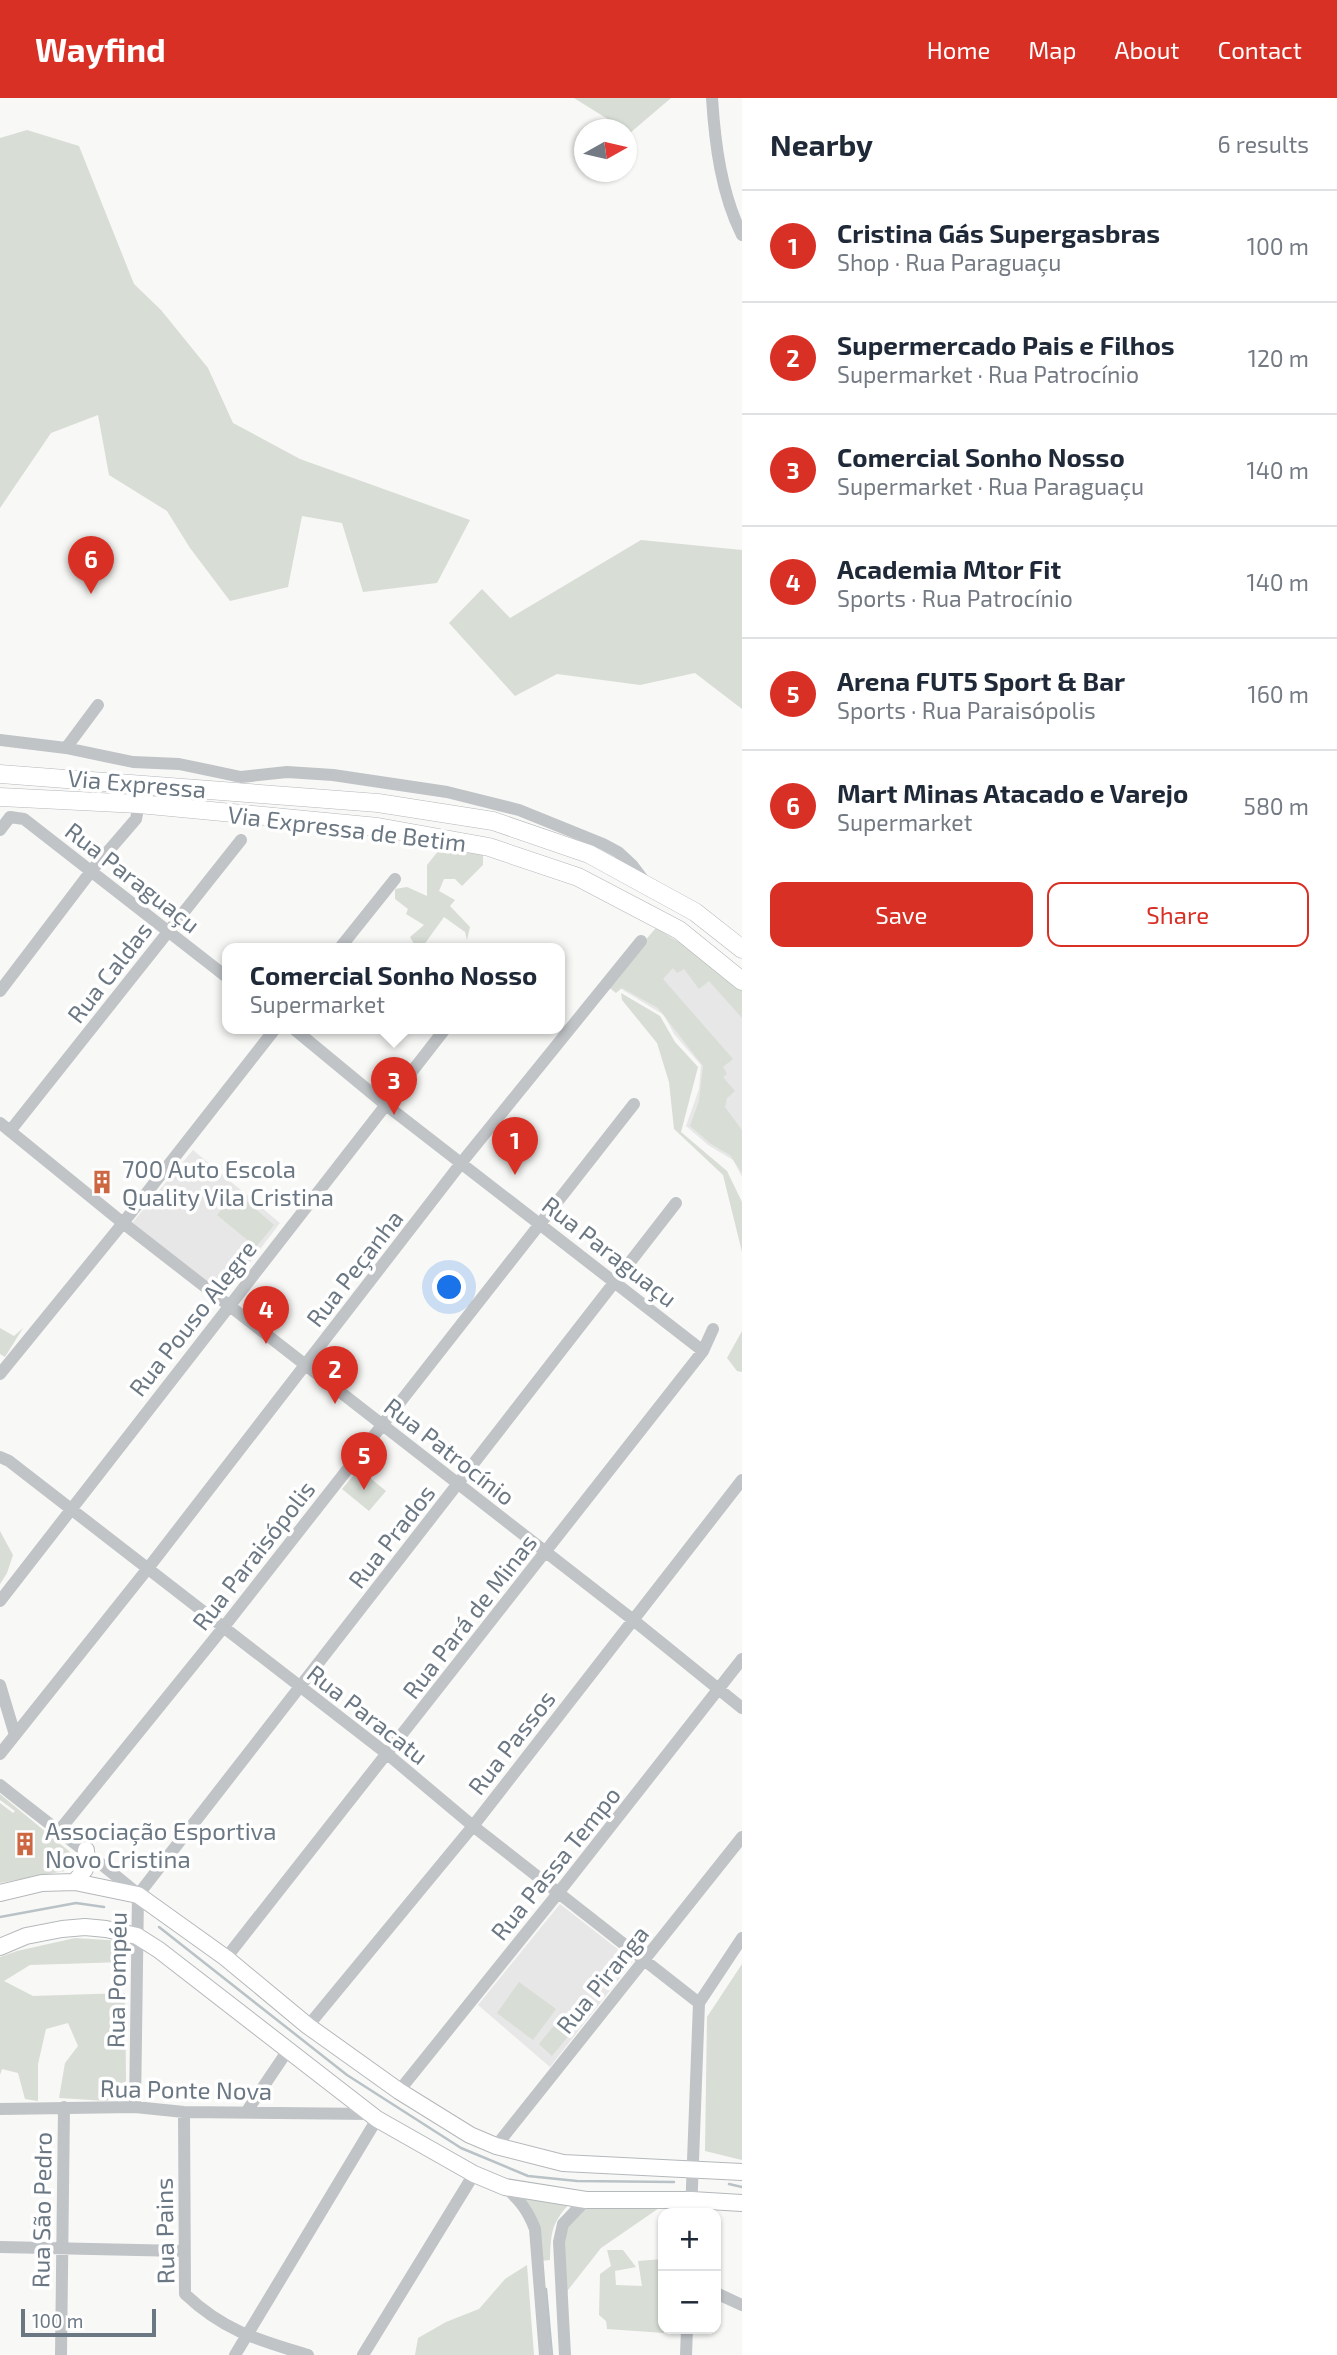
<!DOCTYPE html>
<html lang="en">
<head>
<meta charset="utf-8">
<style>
	body { margin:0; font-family:"Exo 2",sans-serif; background:#f2f2f3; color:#1f2937 }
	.controls { position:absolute; right:21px; bottom:21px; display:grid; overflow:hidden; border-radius:14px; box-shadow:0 2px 5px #0004 }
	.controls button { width:63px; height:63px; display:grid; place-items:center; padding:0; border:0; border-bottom:2px solid #e0e1e3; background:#fff; color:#1f2937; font:35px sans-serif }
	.compass { position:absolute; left:574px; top:21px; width:63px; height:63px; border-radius:50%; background:#fff; box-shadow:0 2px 5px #0004; rotate:82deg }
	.scale { position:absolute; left:21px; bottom:18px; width:135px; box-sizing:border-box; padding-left:7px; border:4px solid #6b7883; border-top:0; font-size:19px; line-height:24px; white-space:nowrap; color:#6b7883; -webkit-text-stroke:5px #fff; paint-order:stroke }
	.you { position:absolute; left:450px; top:1190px; width:24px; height:24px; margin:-18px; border:5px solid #fff; border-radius:50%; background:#1a73e8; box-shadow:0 0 0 10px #1a73e833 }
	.badge { display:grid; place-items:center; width:46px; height:46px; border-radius:50%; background:#d93025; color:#fff; font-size:23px; font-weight:700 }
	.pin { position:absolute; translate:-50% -58px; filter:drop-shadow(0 2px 4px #0008) }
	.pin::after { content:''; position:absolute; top:37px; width:24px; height:21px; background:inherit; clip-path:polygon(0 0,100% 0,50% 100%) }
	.popup { position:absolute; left:222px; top:845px; width:343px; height:91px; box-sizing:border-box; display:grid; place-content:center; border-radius:14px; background:#fff; filter:drop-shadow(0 2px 5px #0005); font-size:23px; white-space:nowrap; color:#747a83 }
	.popup b { font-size:26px; color:#1f2937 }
	.popup::after { content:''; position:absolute; left:50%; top:100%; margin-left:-14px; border:14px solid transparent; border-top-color:#fff }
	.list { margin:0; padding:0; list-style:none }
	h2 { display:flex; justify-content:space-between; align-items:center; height:91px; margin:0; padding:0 28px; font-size:30px }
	h2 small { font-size:23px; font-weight:400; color:#747a83 }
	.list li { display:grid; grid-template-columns:46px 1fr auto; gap:21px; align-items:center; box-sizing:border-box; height:112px; padding:0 28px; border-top:2px solid #e0e1e3 }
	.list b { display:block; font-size:26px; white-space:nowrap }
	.list p { margin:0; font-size:23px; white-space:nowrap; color:#747a83 }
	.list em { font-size:23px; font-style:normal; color:#747a83 }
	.actions { display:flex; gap:14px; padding:21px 28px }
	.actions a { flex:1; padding:16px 0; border:2px solid #d93025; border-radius:14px; text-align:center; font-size:24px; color:#d93025 }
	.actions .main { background:#d93025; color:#fff }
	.map { position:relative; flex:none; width:742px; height:2257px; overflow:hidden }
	header { display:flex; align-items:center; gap:42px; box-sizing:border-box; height:98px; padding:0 35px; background:#d93025; color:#fff }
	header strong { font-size:33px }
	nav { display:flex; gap:38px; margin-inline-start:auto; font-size:24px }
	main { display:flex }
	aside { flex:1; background:#fff }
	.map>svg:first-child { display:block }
	.built { fill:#e6e7e6 }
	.green { fill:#d8ddd6 }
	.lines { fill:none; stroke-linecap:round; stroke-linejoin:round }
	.stream { stroke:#b9c2c6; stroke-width:2.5 }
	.major-casing { stroke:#b4b8bb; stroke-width:18 }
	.highway-casing { stroke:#b4b7ba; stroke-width:19 }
	.minor { stroke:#c0c4c7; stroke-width:12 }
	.major { stroke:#fff; stroke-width:16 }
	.highway { stroke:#fff; stroke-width:18 }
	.labels { text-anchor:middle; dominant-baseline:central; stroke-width:7; stroke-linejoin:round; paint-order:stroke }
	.street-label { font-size:24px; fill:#6b7883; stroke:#fff }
	.poi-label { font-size:24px; fill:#6b7883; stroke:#fff; text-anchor:start }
</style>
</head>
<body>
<header>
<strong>Wayfind</strong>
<nav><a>Home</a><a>Map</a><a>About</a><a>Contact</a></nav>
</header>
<main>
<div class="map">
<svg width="742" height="2257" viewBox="0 0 742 2257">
	<rect width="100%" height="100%" fill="#f8f8f6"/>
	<path class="built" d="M654 833 742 897V1079L733 1062 708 1047 686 1028 699 991 701 967 674 936 664 917 613 886Z
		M193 1052 280 1125 225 1197 132 1125Z
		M560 1806 633 1863 550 1969 478 1907Z"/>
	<path class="green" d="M574 0H671L630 35Z
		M27 32 79 48 134 186 161 212 208 270 233 325 300 361 470 422 437 485 363 494 342 425 302 418 288 489 230 503 190 450 167 413 109 377 98 317 51 335 0 410V40Z
		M641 442 742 452V611L695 575 640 587 557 576 515 598 449 525 482 491 510 520Z
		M443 747 483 757V767L462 788 455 781H444L439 793 455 802 450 808 470 829 467 842 465 834 444 819 421 851H417L410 839 424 827 406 816 408 811 395 801V791L407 789 427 798V767Z
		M656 830 700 857 742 890V920L709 883 699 891 684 871 677 875 673 870 663 881 733 961 723 969 727 976 723 979 735 993 727 1000 725 1009 742 1032V1075L730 1057 711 1046 690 1028 699 1003 703 968 658 910 622 890 616 895 606 887Z
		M621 895 660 918 675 944 698 969 681 1034 727 1073 742 1104V1154L723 1077 674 1031 669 984 657 945 622 902Z
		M236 1094 274 1127 256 1149 217 1117Z
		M0 1230 14 1238 23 1230 5 1259 0 1256Z
		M742 1233V1274L737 1273 727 1260Z
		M359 1371 386 1393 369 1413 342 1391Z
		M0 1433 13 1457 7 1475 0 1486Z
		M0 1696 70 1754 75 1767 70 1772 0 1785V1705L13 1715 15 1713 0 1702Z
		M75 1840 123 1843 124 1864 30 1867 4 1883 33 1898 125 1895 126 1983 107 2003 59 2000 65 1965 78 1948 68 1925 46 1931 38 1966V2003L25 2001 18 1975 2 1971 0 1977V1859L17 1853Z
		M742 1866V2062L705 2053 707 1919Z
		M519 1884 556 1911 533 1942 497 1915Z
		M557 1924 570 1936 552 1958 539 1946Z
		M521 2098 569 2106C551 2126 551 2135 550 2162L540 2163Z
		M618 2106 662 2108 601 2150 568 2192 565 2202 564 2146 568 2129 582 2110Z
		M607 2152H623L636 2169 615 2173 616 2187 642 2188 638 2163 663 2161 664 2235 607 2231 606 2223 599 2217 600 2176 611 2168Z
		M527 2167 534 2257H415L418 2240 446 2224 479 2211 505 2181Z"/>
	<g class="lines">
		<path class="stream" d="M0 1819 76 1805 104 1809
			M159 1829 347 1977 461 2050 528 2078 577 2083 674 2084
			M729 2086 742 2089
			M546 2191 552 2257"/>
		<g class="major-casing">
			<path id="major" d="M75 1784 85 1771 86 1752
				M0 1795 42 1785 75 1784 138 1797 226 1860 308 1928 399 1993 470 2037 496 2048 563 2065 742 2074
				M0 1849 26 1838 62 1831 85 1829 106 1831 137 1838 159 1852 377 2021 474 2076 505 2089 586 2102H692L742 2105"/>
		</g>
		<g class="highway-casing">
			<path id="highway" d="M0 676 378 705 493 723 589 756 695 814 742 851
				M0 699 139 706 378 729 489 749 578 779 679 832 742 883"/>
		</g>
		<path class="minor" d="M712 0C715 46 721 95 742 137
			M0 642 66 650 133 664 179 666 241 679 287 674 333 677 447 694 519 712 603 746 618 754 633 768 645 784
			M66 650 98 607
			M0 732 10 719 24 721 228 880
			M339 851 395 781
			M0 893 92 772 136 721 139 706
			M294 931 386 1007 703 1253
			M0 1025 123 1125 632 1521 742 1610
			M10 1033 241 742
			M0 1276 123 1125 275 931
			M0 1359 9 1363 386 1655 473 1728 699 1905
			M0 1503 445 931
			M0 1587 15 1637
			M0 1656 149 1469 462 1064 641 843
			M0 1687C46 1724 93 1758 138 1796
			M58 1734 223 1530 634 1006
			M138 1797 676 1105
			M226 1860 703 1253 713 1231
			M699 1905 742 1840
			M308 1928 473 1728 742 1382
			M399 1993 559 1794 742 1561
			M135 2009 138 1797
			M0 2011 135 2009 184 2014 371 2016
			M247 2013 288 1952
			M184 2014 185 2196C224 2233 258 2242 308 2257
			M496 2048 742 1739
			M505 2089C520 2102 528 2113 535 2131L545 2257
			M691 2115 699 1905
			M0 2149 183 2153
			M716 2195 742 2207
			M61 2257 64 2009
			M235 2257 377 2021
			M363 2257 474 2076
			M565 2257 559 2144 563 2126 586 2102
			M686 2257 687 2231"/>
		<use href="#major" class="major"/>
		<use href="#highway" class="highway"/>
	</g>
	<defs>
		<g id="building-bare" transform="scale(1.89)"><path d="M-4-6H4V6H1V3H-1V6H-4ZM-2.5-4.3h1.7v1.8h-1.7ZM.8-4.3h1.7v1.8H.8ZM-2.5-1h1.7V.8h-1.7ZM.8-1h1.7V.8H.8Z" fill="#cd6742" stroke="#fff" stroke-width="2.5" paint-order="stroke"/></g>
	</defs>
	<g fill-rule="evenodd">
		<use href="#building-bare" x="102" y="1084"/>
		<use href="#building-bare" x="25" y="1746"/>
	</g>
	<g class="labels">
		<g class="street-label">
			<text transform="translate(137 685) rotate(5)">Via Expressa</text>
			<text transform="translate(347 730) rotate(7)">Via Expressa de Betim</text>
			<text transform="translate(133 779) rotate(38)">Rua Paraguaçu</text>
			<text transform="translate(109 874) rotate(-52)">Rua Caldas</text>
			<text transform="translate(610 1153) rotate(38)">Rua Paraguaçu</text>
			<text transform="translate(354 1170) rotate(-52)">Rua Peçanha</text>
			<text transform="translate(192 1220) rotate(-52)">Rua Pouso Alegre</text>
			<text transform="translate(450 1353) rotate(38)">Rua Patrocínio</text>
			<text transform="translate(391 1438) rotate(-52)">Rua Prados</text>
			<text transform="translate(253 1457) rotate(-52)">Rua Paraisópolis</text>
			<text transform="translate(469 1518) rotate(-52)">Rua Pará de Minas</text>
			<text transform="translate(368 1616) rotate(38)">Rua Paracatu</text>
			<text transform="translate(511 1644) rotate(-52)">Rua Passos</text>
			<text transform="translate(555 1765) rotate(-51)">Rua Passa Tempo</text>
			<text transform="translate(602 1881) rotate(-51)">Rua Piranga</text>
			<text transform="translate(116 1882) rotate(-89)">Rua Pompéu</text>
			<text transform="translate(186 1991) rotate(1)">Rua Ponte Nova</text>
			<text transform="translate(41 2112) rotate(-89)">Rua São Pedro</text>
			<text transform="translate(164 2133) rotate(-91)">Rua Pains</text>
		</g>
		<g class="poi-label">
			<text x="122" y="1070">700 Auto Escola<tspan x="122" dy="28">Quality Vila Cristina</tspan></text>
			<text x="45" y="1732">Associação Esportiva<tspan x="45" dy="28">Novo Cristina</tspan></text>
		</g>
	</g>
</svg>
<div class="controls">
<button>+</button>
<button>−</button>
</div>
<svg class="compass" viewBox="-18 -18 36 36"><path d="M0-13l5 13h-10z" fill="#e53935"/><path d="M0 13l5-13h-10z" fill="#747a83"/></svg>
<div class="scale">100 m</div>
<div class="you"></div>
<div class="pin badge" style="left:515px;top:1077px">1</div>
<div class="pin badge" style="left:335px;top:1306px">2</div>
<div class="pin badge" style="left:394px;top:1017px">3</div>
<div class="popup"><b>Comercial Sonho Nosso</b>Supermarket</div>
<div class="pin badge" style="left:266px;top:1246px">4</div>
<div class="pin badge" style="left:364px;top:1392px">5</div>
<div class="pin badge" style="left:91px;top:496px">6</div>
</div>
<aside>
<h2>Nearby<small>6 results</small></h2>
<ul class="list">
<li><span class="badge">1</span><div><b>Cristina Gás Supergasbras</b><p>Shop · Rua Paraguaçu</p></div><em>100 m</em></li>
<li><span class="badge">2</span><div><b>Supermercado Pais e Filhos</b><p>Supermarket · Rua Patrocínio</p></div><em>120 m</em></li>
<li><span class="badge">3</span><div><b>Comercial Sonho Nosso</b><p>Supermarket · Rua Paraguaçu</p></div><em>140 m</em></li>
<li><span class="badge">4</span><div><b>Academia Mtor Fit</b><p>Sports · Rua Patrocínio</p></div><em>140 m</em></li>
<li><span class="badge">5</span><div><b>Arena FUT5 Sport &amp; Bar</b><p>Sports · Rua Paraisópolis</p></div><em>160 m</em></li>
<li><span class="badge">6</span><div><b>Mart Minas Atacado e Varejo</b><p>Supermarket</p></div><em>580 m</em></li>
</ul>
<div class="actions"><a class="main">Save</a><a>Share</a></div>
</aside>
</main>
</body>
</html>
